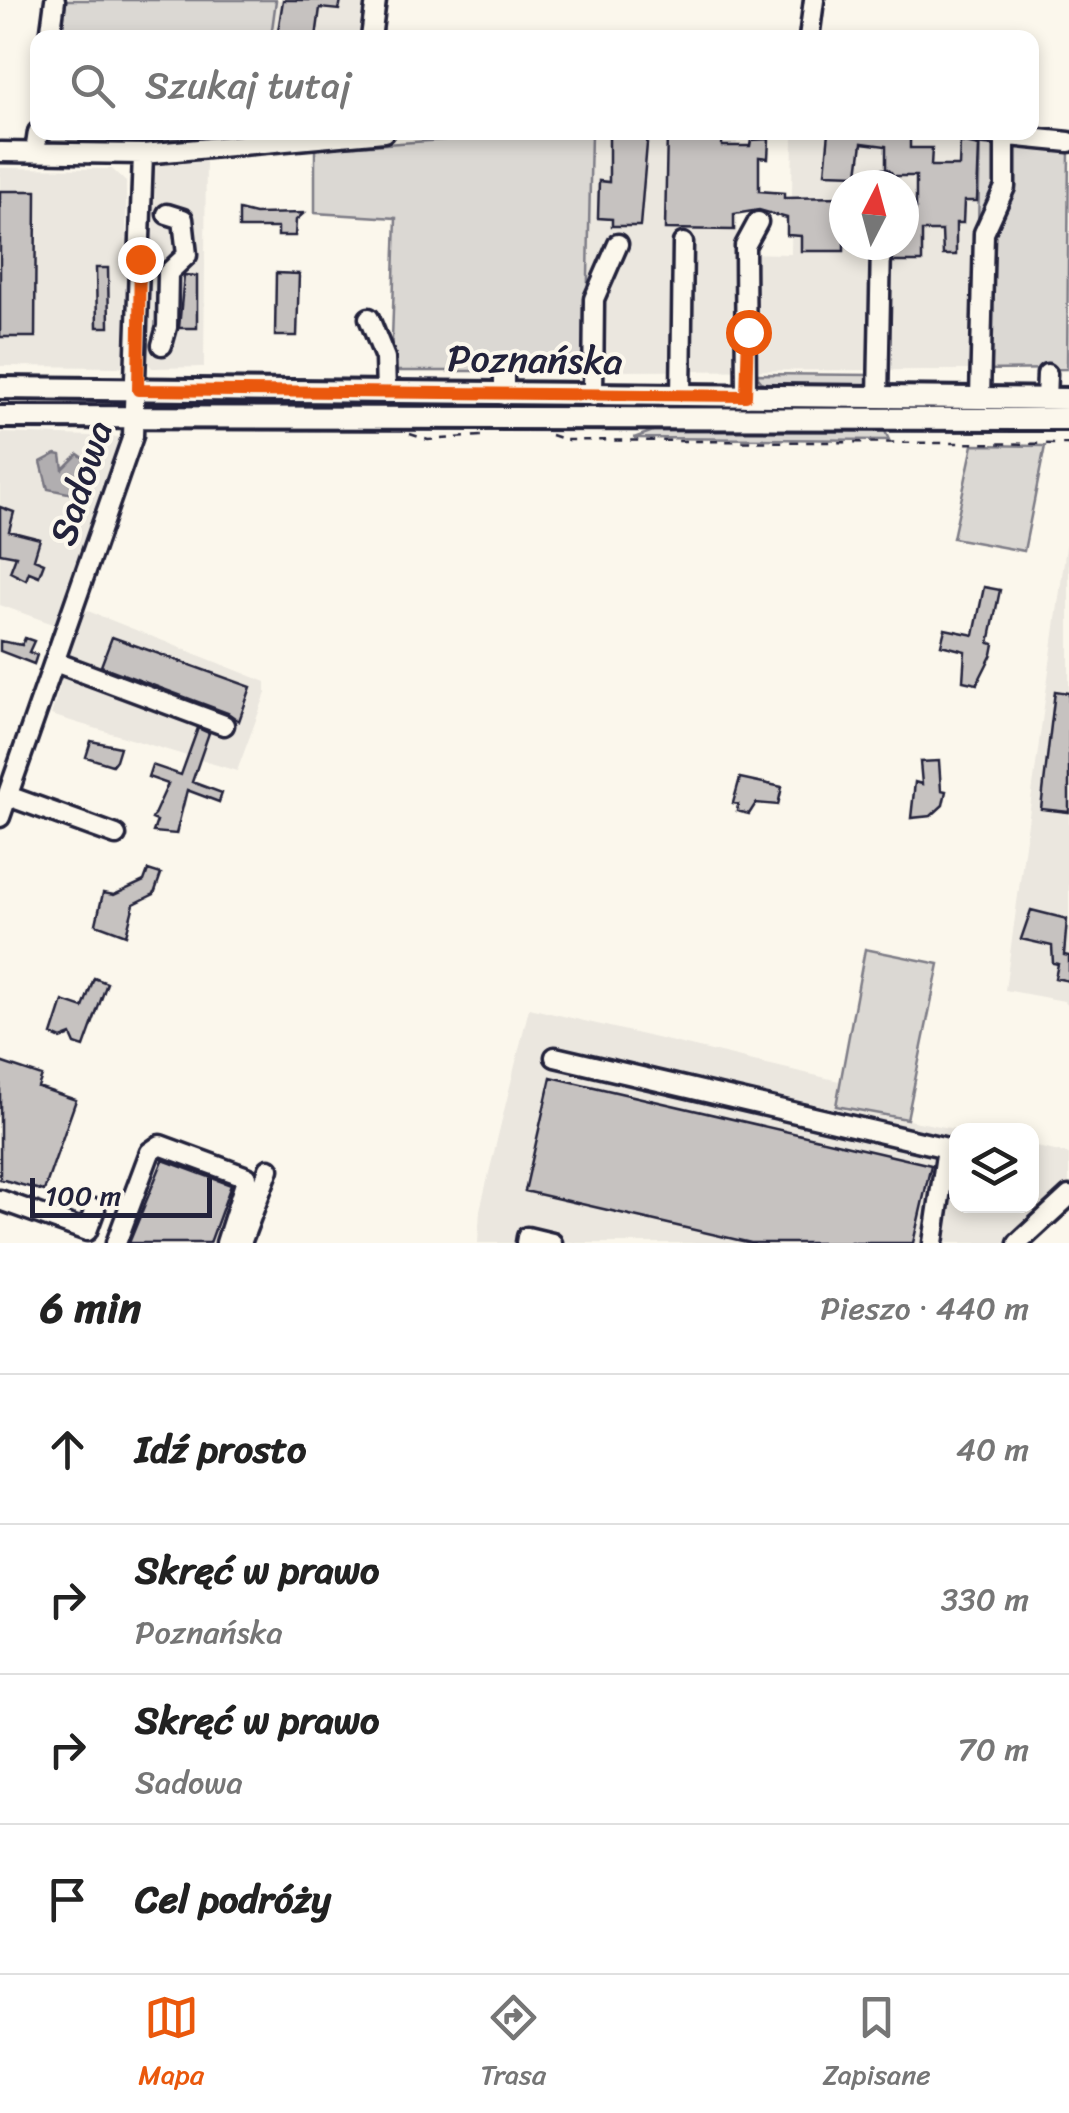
<!DOCTYPE html>
<html lang="pl">
<head>
<meta charset="utf-8">
<style>
	body { margin:0; font-family:Sriracha,sans-serif; background:#f2f2f2; color:#222 }
	.controls { position:absolute; right:30px; bottom:30px; display:grid; overflow:hidden; border-radius:20px; box-shadow:0 5px 15px #0003 }
	.controls button { width:90px; height:90px; display:grid; place-items:center; padding:0; border:0; border-bottom:2px solid #e0e0e0; background:#fff; color:#222; font:50px sans-serif }
	.compass { position:absolute; left:829px; top:170px; width:90px; height:90px; border-radius:50%; background:#fff; box-shadow:0 5px 15px #0003; rotate:6deg }
	.scale { position:absolute; left:30px; bottom:25px; width:182px; box-sizing:border-box; padding-left:10px; border:5px solid #22223b; border-top:0; font-size:28px; line-height:35px; white-space:nowrap; color:#22223b; -webkit-text-stroke:8px #fbf7ec; paint-order:stroke }
	.stop { position:absolute; width:30px; height:30px; margin:-22px; border:8px solid #ea580c; border-radius:50%; background:#fff }
	.stop.end { background:#ea580c; border-color:#fff; box-shadow:0 2px 10px #0008 }
	.list { margin:0; padding:0; list-style:none }
	h2 { display:flex; justify-content:space-between; align-items:center; height:130px; margin:0; padding:0 40px; font-size:42px }
	h2 small { font-size:32px; font-weight:400; color:#767676 }
	.list li { display:grid; grid-template-columns:65px 1fr auto; gap:30px; align-items:center; box-sizing:border-box; height:150px; padding:0 40px; border-top:2px solid #e0e0e0 }
	.list b { display:block; font-size:38px; white-space:nowrap }
	.list p { margin:0; font-size:32px; white-space:nowrap; color:#767676 }
	.list em { font-size:32px; font-style:normal; color:#767676 }
	.icon { flex:none; width:55px; height:55px; fill:none; stroke:currentColor; stroke-width:2; stroke-linecap:round; stroke-linejoin:round }
	.map { position:relative; flex:none; width:1069px; height:1243px; overflow:hidden }
	.search { position:absolute; background:#fff; box-shadow:0 5px 15px #0003; left:30px; right:30px; top:30px; height:110px; display:flex; align-items:center; gap:25px; box-sizing:border-box; padding:0 35px; border-radius:20px; color:#767676; font-size:38px }
	.sheet { height:730px; background:#fff }
	nav { display:flex; justify-content:space-around; align-items:center; box-sizing:border-box; height:140px; border-top:2px solid #e0e0e0; background:#fff; font-size:28px; color:#767676 }
	nav a { display:grid; justify-items:center; gap:5px }
	nav .on { color:#ea580c }
	.map>svg:first-child { display:block }
	.built { fill:#ebe7df; fill-rule:evenodd }
	.green { fill:#dbd8d3; stroke:#7e7d87; stroke-width:2.5 }
	.water { fill:#b1aeb0; stroke:#787681; stroke-width:2.5 }
	.building { fill:#c6c2c0; stroke:#22223b; stroke-width:2.5 }
	.lines { fill:none; stroke-linecap:round; stroke-linejoin:round }
	.minor-casing { stroke:#22223b; stroke-width:25 }
	.major-casing { stroke:#22223b; stroke-width:28 }
	.path { stroke:#22223b; stroke-width:2.5; stroke-dasharray:8 8; stroke-linecap:butt }
	.minor { stroke:#fbf7ec; stroke-width:18 }
	.major { stroke:#fbf7ec; stroke-width:20 }
	.route { stroke:#ea580c; stroke-width:12 }
	.labels { text-anchor:middle; dominant-baseline:central; stroke-width:8; stroke-linejoin:round; paint-order:stroke }
	.street-label { font-size:38px; fill:#22223b; stroke:#fbf7ec }
</style>
</head>
<body>
<div class="map">
<svg width="1069" height="1243" viewBox="0 0 1069 1243">
	<rect width="100%" height="100%" fill="#fbf7ec"/>
	<filter id="ink" filterUnits="userSpaceOnUse"><feTurbulence type="fractalNoise" baseFrequency=".01" numOctaves="2"/><feDisplacementMap in="SourceGraphic" scale="20" xChannelSelector="R" yChannelSelector="G"/><feConvolveMatrix kernelMatrix="1 2 1 2 8 2 1 2 1" color-interpolation-filters="sRGB"/></filter>
	<g filter="url(#ink)">
		<path class="built" d="M276 0H370L365 37 271 38Z
			M908 132 980 137 975 370 586 371 591 133H737V253L791 254 793 133ZM844 185H904V245H844Z
			M206 154 204 367 152 368 147 362 152 169 162 160Z
			M0 168 112 169 126 182 127 362 123 367 0 366Z
			M0 433 123 437 56 625 0 605Z
			M1069 525V1007L1064 1001 1005 990Z
			M83 609 266 682V693L237 771 51 715Z
			M529 1008 839 1081 836 1106 960 1130 956 1206H1032V1146L1069 1154V1199L1030 1243H478L480 1210Z"/>
		<path class="green" d="M63 0H276L271 37 58 38Z
			M49 133V132L227 133 103 144 51 141Z
			M541 133H591L586 371H391L396 218 315 213V149Z
			M980 137 1069 146 1067 369 975 370Z
			M755 374 873 375 864 387 764 385Z
			M503 402 1069 406V413L433 406Z
			M820 429H884L889 440 634 438 653 431Z
			M973 445 1045 446 1024 551 953 538Z
			M865 949 939 964 907 1119 836 1106Z"/>
		<path class="water" d="M56 454 61 455 63 469 78 454 88 461 83 496 48 489 41 462Z"/>
		<path class="building" d="M283 0H341L339 10 320 8 316 38H277Z
			M609 132H648L640 226H612V219L598 218 599 181 609 182Z
			M667 132H722V146H750L751 140 769 139 768 158 759 157V191L784 193V198L844 197V251H801V236L787 235V218L759 210 734 214V230L665 229Z
			M829 132 910 134V148H932L931 166H959L960 142 979 146 977 201H964L963 223H956V255H943L942 231H922V262H893V245H904V215L916 209V176H894L886 168V146L862 143 858 174 825 173Z
			M0 191H36L35 337H0Z
			M239 210 255 214 304 213 296 220 295 236H278V228H239Z
			M96 268H108L109 327H97Z
			M276 273 299 274 297 336H275Z
			M184 275 197 276V328H179Z
			M0 507 14 512 9 531 40 539 34 559 44 563 39 576 29 572 26 580 10 572 16 556 0 553Z
			M984 587 1000 590 989 643 994 644 992 654 977 684 963 681 965 651 941 645 945 629 974 635Z
			M112 637 251 687 239 721 228 713 101 666Z
			M25 638 34 641 29 652 37 655 34 664 0 651V641L22 645Z
			M1055 691 1069 693V812L1041 809Z
			M198 728 209 733 192 782 222 793 219 802 187 790 176 834 153 832 157 821 152 819 168 784 148 777 152 765 181 775Z
			M91 741 120 747 116 760 112 765 86 757Z
			M939 761 941 790 946 791 943 805 931 816 911 818 915 782 922 784 920 762Z
			M740 778 782 787 778 805 756 803 749 814 737 811 738 804 733 803Z
			M148 870 161 874 154 894 134 904 126 935 96 924 103 893 114 895 144 881Z
			M1031 910 1067 919 1064 955 1069 956V981L1055 978 1058 964 1053 963 1052 946 1021 939Z
			M94 978 107 983 84 1047 75 1044 71 1035 61 1039 52 1035 63 1001 83 1008Z
			M0 1062 42 1076 38 1087 76 1100 44 1191 0 1179Z
			M551 1077 931 1165 913 1243H751L525 1191Z
			M163 1160 231 1185 210 1243H129Z"/>
		<g class="lines">
			<g class="minor-casing">
				<path id="minor" d="M50 38 55 0
					M371 38 376 0
					M809 38 814 0
					M968 132 1069 142
					M0 152 143 154 384 132
					M35 152 38 132
					M883 185V180
					M369 318 385 358 386 393
					M162 345 167 327 168 273 187 255 183 219 167 214
					M504 395V370
					M593 396 594 299 618 244
					M681 396 683 243
					M746 397 745 246 758 222
					M878 397 881 245
					M980 398 984 233 1005 187V136
					M1046 399 1047 374
					M55 662 224 725
					M8 796 116 835
					M0 817 133 436 143 154
					M555 1057 947 1148 933 1243
					M0 1200 87 1231 95 1209
					M116 1243 150 1152 160 1145 247 1177 226 1243
					M241 1243 269 1169
					M526 1243 527 1237 552 1243
					M1018 1243 1069 1196"/>
			</g>
			<g class="major-casing">
				<path id="major" d="M0 388 1069 399
					M0 417 1069 419"/>
			</g>
			<path class="path" d="M410 434 428 440 481 436
				M551 435 566 440 1069 444"/>
			<use href="#minor" class="minor"/>
			<use href="#major" class="major"/>
		</g>
	</g>
	<g class="lines" filter="url(#ink)">
		<path class="route" d="M140 259 138 390 746 396 748 332"/>
	</g>
	<g class="labels">
		<g class="street-label">
			<text transform="translate(535 360) rotate(1)">Poznańska</text>
			<text transform="translate(81 483) rotate(-72)">Sadowa</text>
		</g>
	</g>
</svg>
<div class="controls">
<button><svg class="icon" aria-label="layers" viewBox="0 0 24 24"><path d="M12 4l9 5-9 5-9-5zM3 14l9 5 9-5"/></svg></button>
</div>
<svg class="compass" viewBox="-18 -18 36 36"><path d="M0-13l5 13h-10z" fill="#e53935"/><path d="M0 13l5-13h-10z" fill="#767676"/></svg>
<div class="scale">100 m</div>
<div class="stop" style="left:748px;top:332px"></div>
<div class="stop end" style="left:140px;top:259px"></div>
<div class="search"><svg class="icon" aria-label="search" viewBox="0 0 24 24"><circle cx="10" cy="10" r="6"/><path d="M15 15l6 6"/></svg>Szukaj tutaj</div>
</div>
<section class="sheet">
<h2>6 min<small>Pieszo · 440 m</small></h2>
<ul class="list">
<li><svg class="icon" aria-label="ahead" viewBox="0 0 24 24"><path d="M12 20V5M6 11l6-6 6 6"/></svg><div><b>Idź prosto</b></div><em>40 m</em></li>
<li><svg class="icon" aria-label="right" viewBox="0 0 24 24"><path d="M7 20v-9h11M14 6l5 5-5 5"/></svg><div><b>Skręć w prawo</b><p>Poznańska</p></div><em>330 m</em></li>
<li><svg class="icon" aria-label="right" viewBox="0 0 24 24"><path d="M7 20v-9h11M14 6l5 5-5 5"/></svg><div><b>Skręć w prawo</b><p>Sadowa</p></div><em>70 m</em></li>
<li><svg class="icon" aria-label="arrive" viewBox="0 0 24 24"><path d="M6 21V4h12l-3 4 3 4H6"/></svg><div><b>Cel podróży</b></div></li>
</ul>
</section>
<nav>
<a class="on"><svg class="icon" aria-label="map" viewBox="0 0 24 24"><path d="M3 6l6-2 6 2 6-2v14l-6 2-6-2-6 2zM9 4v14M15 6v14"/></svg>Mapa</a>
<a><svg class="icon" aria-label="directions" viewBox="0 0 24 24"><path d="M12 3l9 9-9 9-9-9zM9 14v-3h6M13 9l2 2-2 2"/></svg>Trasa</a>
<a><svg class="icon" aria-label="saved" viewBox="0 0 24 24"><path d="M7 4h10v16l-5-4-5 4z"/></svg>Zapisane</a>
</nav>
</body>
</html>
